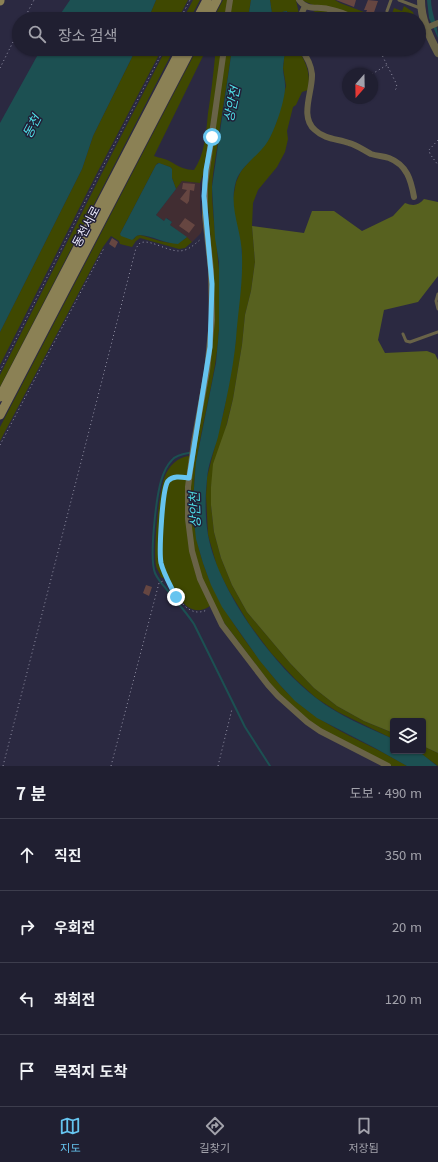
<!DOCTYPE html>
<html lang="ko">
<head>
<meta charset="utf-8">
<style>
	body { margin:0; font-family:Georgia,"Noto Sans KR",serif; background:#2d2c3d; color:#f1f3f6 }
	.controls { position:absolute; right:12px; bottom:12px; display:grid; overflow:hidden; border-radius:4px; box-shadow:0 1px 3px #0004 }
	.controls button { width:36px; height:36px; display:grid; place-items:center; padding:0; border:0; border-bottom:1px solid #3d3d4d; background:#201f31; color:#f1f3f6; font:20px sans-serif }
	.compass { position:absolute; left:342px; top:68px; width:36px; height:36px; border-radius:50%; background:#201f31; box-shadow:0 1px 3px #0004; rotate:200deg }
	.stop { position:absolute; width:12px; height:12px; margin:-9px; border:3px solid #66c4ef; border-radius:50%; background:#fff }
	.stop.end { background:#66c4ef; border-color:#fff; box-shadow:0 1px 4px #0008 }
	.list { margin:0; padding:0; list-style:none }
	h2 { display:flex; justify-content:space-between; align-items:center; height:52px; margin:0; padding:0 16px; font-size:17px }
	h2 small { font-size:13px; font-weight:400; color:#a2a2ab }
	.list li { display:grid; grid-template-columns:26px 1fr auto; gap:12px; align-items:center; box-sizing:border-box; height:72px; padding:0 16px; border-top:1px solid #3d3d4d }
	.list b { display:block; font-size:15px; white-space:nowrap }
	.list em { font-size:13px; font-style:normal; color:#a2a2ab }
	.icon { flex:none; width:22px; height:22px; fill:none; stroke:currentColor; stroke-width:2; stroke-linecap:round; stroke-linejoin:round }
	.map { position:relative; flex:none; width:438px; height:766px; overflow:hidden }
	.search { position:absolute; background:#201f31; box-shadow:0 1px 3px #0004; left:12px; right:12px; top:12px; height:44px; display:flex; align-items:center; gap:10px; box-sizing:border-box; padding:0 14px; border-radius:22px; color:#a2a2ab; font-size:15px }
	.sheet { height:340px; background:#201f31 }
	nav { display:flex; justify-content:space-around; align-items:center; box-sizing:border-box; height:56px; border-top:1px solid #3d3d4d; background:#201f31; font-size:11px; color:#a2a2ab }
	nav a { display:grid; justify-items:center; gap:2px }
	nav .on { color:#66c4ef }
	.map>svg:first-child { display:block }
	.industrial { fill:#412d32 }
	.green { fill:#3f4801; fill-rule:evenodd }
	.forest { fill:#57611f }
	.water { fill:#1c5052 }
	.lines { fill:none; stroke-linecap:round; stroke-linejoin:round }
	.stream { stroke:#1c5052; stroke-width:2 }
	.building { fill:#664641 }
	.path { stroke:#9594a8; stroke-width:1; stroke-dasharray:1 3; stroke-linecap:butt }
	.service { stroke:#696348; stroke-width:3 }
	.minor { stroke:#696348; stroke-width:6 }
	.tertiary { stroke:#696348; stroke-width:8 }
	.secondary { stroke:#8b8155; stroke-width:9 }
	.route { stroke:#66c4ef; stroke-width:5 }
	.labels { text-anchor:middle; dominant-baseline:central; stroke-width:3; stroke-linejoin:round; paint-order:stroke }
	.street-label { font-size:12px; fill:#eeedfe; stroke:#211f37 }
	.water-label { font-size:13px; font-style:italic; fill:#4fdfe6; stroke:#211f37 }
</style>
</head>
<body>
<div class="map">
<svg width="438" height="766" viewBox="0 0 438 766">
	<rect width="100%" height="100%" fill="#2b2941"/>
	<path class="industrial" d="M182 181 200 183V208L203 227 201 233 192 242 170 225 172 222 167 218 164 221 156 215Z"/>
	<path class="green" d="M156 0H188L178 19H148Z
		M193 0H200L190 19H183Z
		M223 0H228L226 18 217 17 216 19H213Z
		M232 0H251L248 19H228Z
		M270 0H296L299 14 298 19H288L287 11 272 14Z
		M301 0H335L340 3 364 12 362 16 370 19H358L354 16 313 5Z
		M404 6 413 12 414 16 413 19H390L394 8 402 11Z
		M323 9 353 19H323L313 15 305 19H301L315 11Z
		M136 49H162L97 173 0 365V332L82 169 93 136Z
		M166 49H174L0 387V375L101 175Z
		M197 49H222L203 175 200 183 182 181 176 189 172 178V169L170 167 158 163 156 165 120 234 134 239 136 236 140 235C156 239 174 249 187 237L192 242 185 248 179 249 140 238 136 241 132 247 120 244 119 241 111 236 103 247 0 441V427ZM205 52 214 53 215 57C213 76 211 95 208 113 206 133 205 154 194 170 186 170 179 167 173 163 167 159 160 158 154 156Z
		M225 49H232C228 77 223 106 219 134 217 151 213 169 212 187 212 212 216 236 218 260 221 282 220 308 219 330 216 383 197 435 194 488 190 557 216 602 257 656 274 679 292 701 317 717 345 736 378 748 407 766H392L319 728 308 720 279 695 225 624 207 592 198 565 191 536 189 484 207 384 213 270 207 192Z
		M285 49H298C306 63 311 73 308 90L302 92 296 105 293 107 287 131 288 139 285 152 277 167 258 190 253 203 252 226 255 262 251 291 245 315 242 345 233 399 211 487V505L214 532 221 558 232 585 247 612 290 663 314 688 337 706 364 721 393 733V739L338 712 316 698 295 679 271 653 249 624 229 591 218 570 208 535 206 496 207 477 224 410 235 347 242 252 234 216 233 198 236 182 241 171 269 139 276 123 286 86 283 68Z
		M188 456 190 457 186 521 210 606C188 621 176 593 168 577L163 578 161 577C160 573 157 570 156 566 153 550 159 490 165 476 169 466 177 458 188 456Z
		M423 746 438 753V766L417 751H423Z"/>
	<path class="forest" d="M424 199 438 202V276L418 302 384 310 378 340 385 353 427 351 435 354 438 360V753L423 746V721H393V733L391 732 364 721 337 706 314 688 290 663 247 612 232 585 221 558 214 532 211 505V487L213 464 227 424 233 399 242 345 245 315 251 291 255 262 252 226 304 233 312 211H334L362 231 393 216 405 203C413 206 418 206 424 199Z"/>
	<path class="water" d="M70 0H156L148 19H57Z
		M251 0H270L272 14 287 11 288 19H248Z
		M427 0H431C431 13 438 25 438 38L429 18Z
		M41 49H136L93 136 82 169 0 332V123Z
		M232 49H285C285 55 283 62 283 69 283 74 285 79 285 85 286 98 275 130 268 141 259 156 242 164 236 181 228 208 242 230 242 256 243 284 238 311 236 339 233 372 225 405 218 437 214 451 208 464 207 479 205 497 205 517 208 535 218 590 272 664 316 698 339 716 367 727 393 739V751H417L422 754 437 766H407L375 748 317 718 295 701 280 685 260 661 222 607 211 585 203 563 196 539 193 510 194 488 196 462 216 363 219 330V262L215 238 212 187Z
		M159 163 170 167 172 169V178L176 189 156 215 164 221 166 218 172 222 170 225 187 237 178 244C166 244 150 235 140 235 136 235 135 238 132 240L121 236 120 234 156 165Z"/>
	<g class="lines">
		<path class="stream" d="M189 453C183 454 176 455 172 460 166 466 163 474 161 481 156 499 149 558 155 573 158 580 163 585 168 591 177 602 186 612 194 624L245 727 270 766"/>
	</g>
	<path class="building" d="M336 0H356L354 7Z
		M368 0 378 1 372 18 365 15 367 10H364Z
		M183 183 195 184 194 191 190 190 189 201 187 204 180 199 187 190 182 189Z
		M185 218 195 225 189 233 179 226Z
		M112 238 118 242 115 248 109 244Z
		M146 585 152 587 149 596 143 593Z"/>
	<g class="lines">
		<path class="path" d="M24 19 34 0
			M180 19 190 0
			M379 49 396 83 397 87 394 92
			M0 68 19 30
			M372 74 387 65
			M438 140 429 150 430 154 438 165
			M0 371 99 174 164 49
			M0 445 104 248
			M182 477C173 476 168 479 165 488 160 526 153 574 183 604 190 612 198 614 207 610
			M3 766 136 248 140 243C152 238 170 255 185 250 191 248 196 243 201 239
			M111 766 159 583 167 579
			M218 766 232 709"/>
		<path class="service" d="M399 0 420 8
			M387 11 391 0
			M438 294 436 301 438 309
			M403 334 406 341 410 342 438 332"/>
		<path class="minor" d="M299 0C306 11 318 6 328 9 338 11 347 14 355 19
			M227 19 230 0
			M299 19 305 6
			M419 28H426L438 23
			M224 49 205 184V216L211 270 212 320 207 371 194 442 188 487V519L192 551 200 579 222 625 268 685 278 696 307 722 320 731 388 766
			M301 49C307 57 311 64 312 74 313 91 299 117 315 130 324 139 338 139 349 143 357 145 363 150 371 154 377 156 383 156 389 158 407 165 411 180 414 197"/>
		<path class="tertiary" d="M421 0C421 19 429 36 438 53"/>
		<path class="secondary" d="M0 1V0
			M197 19 207 0
			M207 19 217 0
			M0 397 181 49
			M0 415 191 49"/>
	</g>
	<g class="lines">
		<path class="route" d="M176 597C171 586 164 575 161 563 159 552 162 489 168 481 173 475 182 477 189 478L210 347 212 284 204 196 206 170 212 137"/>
	</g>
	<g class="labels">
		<g class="street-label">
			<text transform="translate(85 226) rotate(-62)">동천서로</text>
		</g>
		<g class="water-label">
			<text transform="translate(231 104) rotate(-78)">상안천</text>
			<text transform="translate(31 126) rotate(-62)">동천</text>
			<text transform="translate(194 510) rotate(-92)">상안천</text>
		</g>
	</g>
</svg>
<div class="controls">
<button><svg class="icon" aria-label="layers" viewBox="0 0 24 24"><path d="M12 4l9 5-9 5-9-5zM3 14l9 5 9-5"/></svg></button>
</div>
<svg class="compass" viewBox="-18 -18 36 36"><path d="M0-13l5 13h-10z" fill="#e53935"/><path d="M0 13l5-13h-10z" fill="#a2a2ab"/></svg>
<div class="stop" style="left:212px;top:137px"></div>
<div class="stop end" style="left:176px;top:597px"></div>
<div class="search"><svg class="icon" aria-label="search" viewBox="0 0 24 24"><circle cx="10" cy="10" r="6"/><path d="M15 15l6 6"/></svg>장소 검색</div>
</div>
<section class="sheet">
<h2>7 분<small>도보 · 490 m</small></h2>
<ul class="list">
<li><svg class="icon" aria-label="ahead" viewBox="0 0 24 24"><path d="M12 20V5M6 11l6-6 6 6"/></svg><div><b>직진</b></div><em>350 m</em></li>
<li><svg class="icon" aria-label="right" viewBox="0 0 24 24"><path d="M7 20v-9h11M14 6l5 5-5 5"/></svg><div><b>우회전</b></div><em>20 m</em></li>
<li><svg class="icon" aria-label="left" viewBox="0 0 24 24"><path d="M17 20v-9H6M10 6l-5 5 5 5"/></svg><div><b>좌회전</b></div><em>120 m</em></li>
<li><svg class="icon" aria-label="arrive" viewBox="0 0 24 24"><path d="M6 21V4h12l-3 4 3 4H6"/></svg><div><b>목적지 도착</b></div></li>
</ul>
</section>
<nav>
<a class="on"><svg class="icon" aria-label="map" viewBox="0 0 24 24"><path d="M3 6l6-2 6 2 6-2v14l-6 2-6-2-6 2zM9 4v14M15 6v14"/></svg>지도</a>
<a><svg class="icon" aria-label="directions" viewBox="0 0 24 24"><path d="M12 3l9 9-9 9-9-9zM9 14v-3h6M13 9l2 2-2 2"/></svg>길찾기</a>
<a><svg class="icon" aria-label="saved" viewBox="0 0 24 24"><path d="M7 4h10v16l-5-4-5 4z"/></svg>저장됨</a>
</nav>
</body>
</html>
